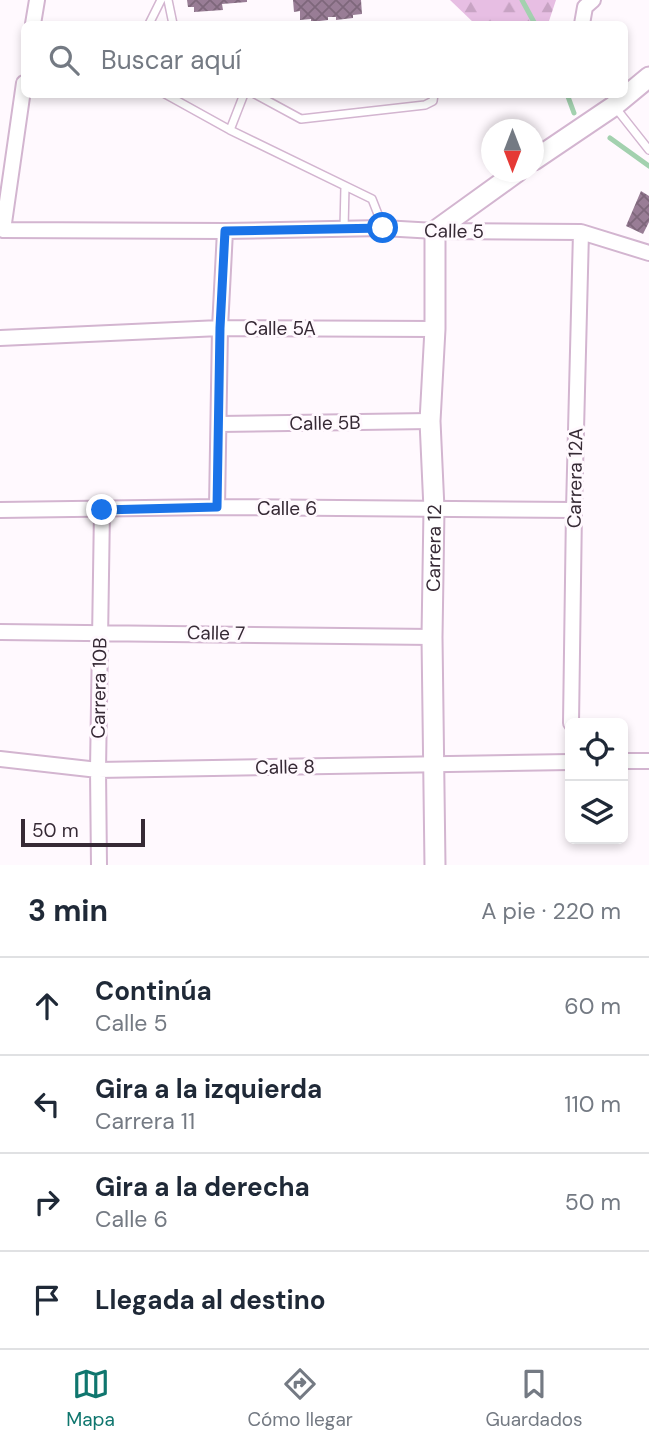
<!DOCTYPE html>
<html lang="es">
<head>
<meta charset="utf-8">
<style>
	body { margin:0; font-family:"DM Sans",sans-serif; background:#f6f6f7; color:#1f2937 }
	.controls { position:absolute; right:21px; bottom:21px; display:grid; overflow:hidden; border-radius:10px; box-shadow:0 4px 10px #0003 }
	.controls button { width:63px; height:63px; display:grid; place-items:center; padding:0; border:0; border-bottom:2px solid #e0e1e3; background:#fff; color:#1f2937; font:35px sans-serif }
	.compass { position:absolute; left:481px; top:119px; width:63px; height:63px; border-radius:50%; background:#fff; box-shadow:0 4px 10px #0003; rotate:180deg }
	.scale { position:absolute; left:21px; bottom:18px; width:124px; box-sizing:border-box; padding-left:7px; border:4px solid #362a35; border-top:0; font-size:19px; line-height:24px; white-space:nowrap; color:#362a35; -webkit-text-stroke:5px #fff9fe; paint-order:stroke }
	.stop { position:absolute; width:21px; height:21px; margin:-16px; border:5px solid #1a73e8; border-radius:50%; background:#fff }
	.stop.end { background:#1a73e8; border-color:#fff; box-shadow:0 2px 7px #0008 }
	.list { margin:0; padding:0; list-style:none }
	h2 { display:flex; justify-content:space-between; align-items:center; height:91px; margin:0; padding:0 28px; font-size:30px }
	h2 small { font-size:23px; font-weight:400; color:#747a83 }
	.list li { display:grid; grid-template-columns:46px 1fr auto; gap:21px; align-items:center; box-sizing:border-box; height:98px; padding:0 28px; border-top:2px solid #e0e1e3 }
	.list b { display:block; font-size:26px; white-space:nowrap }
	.list p { margin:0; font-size:23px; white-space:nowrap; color:#747a83 }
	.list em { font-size:23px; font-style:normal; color:#747a83 }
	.icon { flex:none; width:38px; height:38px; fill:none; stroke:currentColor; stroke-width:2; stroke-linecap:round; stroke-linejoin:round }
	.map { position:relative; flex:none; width:649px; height:865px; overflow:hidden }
	.search { position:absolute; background:#fff; box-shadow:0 4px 10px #0003; left:21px; right:21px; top:21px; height:77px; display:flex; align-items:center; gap:18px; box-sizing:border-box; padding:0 24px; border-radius:10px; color:#747a83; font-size:26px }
	.sheet { height:483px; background:#fff }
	nav { display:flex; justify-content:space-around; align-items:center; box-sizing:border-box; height:98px; border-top:2px solid #e0e1e3; background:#fff; font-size:19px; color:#747a83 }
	nav a { display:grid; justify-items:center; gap:4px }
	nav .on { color:#0f766e }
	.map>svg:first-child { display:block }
	.forest { fill:url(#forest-firs) }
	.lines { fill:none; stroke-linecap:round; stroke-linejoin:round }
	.stream { stroke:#a3d1af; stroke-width:5 }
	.building { fill:url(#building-cross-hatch) }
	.lane-casing { stroke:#d3b5d0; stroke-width:10 }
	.street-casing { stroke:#d3b5d0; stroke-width:18 }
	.secondary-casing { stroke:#d3b5d0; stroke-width:23 }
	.lane { stroke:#fff; stroke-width:7 }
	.street { stroke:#fff; stroke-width:14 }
	.secondary { stroke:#fff; stroke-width:19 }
	.route { stroke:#1a73e8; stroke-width:9 }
	.labels { text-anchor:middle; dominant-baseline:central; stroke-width:6; stroke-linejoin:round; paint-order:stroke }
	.street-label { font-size:19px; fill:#362a35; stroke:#fff9fe }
</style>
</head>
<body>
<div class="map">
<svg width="649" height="865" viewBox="0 0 649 865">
	<defs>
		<pattern id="forest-firs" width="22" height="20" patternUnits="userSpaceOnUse" patternTransform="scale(1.75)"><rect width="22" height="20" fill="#e7bee3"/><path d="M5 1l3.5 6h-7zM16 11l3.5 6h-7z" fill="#c7a3c3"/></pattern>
		<pattern id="building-cross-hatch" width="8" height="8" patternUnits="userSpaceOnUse" patternTransform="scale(1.75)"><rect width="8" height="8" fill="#997d96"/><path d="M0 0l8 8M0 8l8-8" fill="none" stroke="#7e677b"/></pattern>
	</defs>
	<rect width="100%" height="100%" fill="#fff9fe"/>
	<path class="forest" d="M450 0H556L548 24H475Z"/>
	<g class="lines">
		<path class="stream" d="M522 0 535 24
			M567 94 574 113
			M610 138 649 166"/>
	</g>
	<path class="building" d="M187 0H247V2L222 4 223 10 194 12V7H188Z
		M293 0H361L362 14 353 15V18L336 20V17H328V20L311 22V19L300 20V11L294 12Z
		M641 191 649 196V222L643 234 626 226Z"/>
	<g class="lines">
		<g class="lane-casing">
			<path id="lane" d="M168 0 173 24
				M149 24 161 0
				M165 94 230 130
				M244 94 230 130 372 199 383 227
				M255 94 301 119 425 105 433 101 434 94
				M615 107 649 150
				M344 229 345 186"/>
		</g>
		<g class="street-casing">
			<path id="street" d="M33 24 37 0
				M582 24 585 7 593 0
				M24 83 3 230 225 231 383 228 435 231 581 232 649 253
				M0 338 220 328 435 329
				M220 424 430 421
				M217 507 220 328 225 231
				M0 510 217 507 574 510
				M0 632 432 637
				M571 723 574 510 581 232
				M0 759 98 770 570 762
				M623 761H649
				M99 865 98 770 102 510"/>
		</g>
		<g class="secondary-casing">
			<g id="secondary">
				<path d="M534 160 614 106 649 77"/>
				<path id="s1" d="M435 865 432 637 434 509 430 421 435 329V231L517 172"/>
			</g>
		</g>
		<use href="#lane" class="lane"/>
		<use href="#street" class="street"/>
		<use href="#secondary" class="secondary"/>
	</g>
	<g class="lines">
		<path class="route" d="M102 510 217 507 220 328 225 231 383 228"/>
	</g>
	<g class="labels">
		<g class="street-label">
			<text transform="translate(454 231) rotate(1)">Calle 5</text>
			<text x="280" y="328">Calle 5A</text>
			<text transform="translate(325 423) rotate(-1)">Calle 5B</text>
			<text transform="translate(575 478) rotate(-89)">Carrera 12A</text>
			<text x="287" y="508">Calle 6</text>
			<text stroke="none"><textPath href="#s1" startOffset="317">Carrera 12</textPath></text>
			<text transform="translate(216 633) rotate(1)">Calle 7</text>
			<text transform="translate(99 688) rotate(-89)">Carrera 10B</text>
			<text transform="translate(285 767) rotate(-1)">Calle 8</text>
		</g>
	</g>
</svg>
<div class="controls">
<button><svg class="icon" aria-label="locate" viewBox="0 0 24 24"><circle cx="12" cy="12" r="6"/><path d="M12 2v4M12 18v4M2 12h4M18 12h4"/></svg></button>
<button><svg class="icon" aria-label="layers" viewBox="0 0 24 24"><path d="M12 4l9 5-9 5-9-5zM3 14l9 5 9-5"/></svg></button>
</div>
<svg class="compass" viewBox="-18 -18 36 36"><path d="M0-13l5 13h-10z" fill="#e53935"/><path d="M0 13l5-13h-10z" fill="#747a83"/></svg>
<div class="scale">50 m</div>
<div class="stop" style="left:383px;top:228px"></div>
<div class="stop end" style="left:102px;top:510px"></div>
<div class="search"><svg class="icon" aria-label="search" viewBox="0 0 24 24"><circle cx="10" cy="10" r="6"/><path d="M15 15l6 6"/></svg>Buscar aquí</div>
</div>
<section class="sheet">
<h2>3 min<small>A pie · 220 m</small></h2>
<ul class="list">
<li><svg class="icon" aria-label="ahead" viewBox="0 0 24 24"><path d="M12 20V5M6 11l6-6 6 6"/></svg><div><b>Continúa</b><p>Calle 5</p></div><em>60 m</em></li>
<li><svg class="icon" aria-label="left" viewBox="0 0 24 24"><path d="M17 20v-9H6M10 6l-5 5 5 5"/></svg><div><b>Gira a la izquierda</b><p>Carrera 11</p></div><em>110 m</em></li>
<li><svg class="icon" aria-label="right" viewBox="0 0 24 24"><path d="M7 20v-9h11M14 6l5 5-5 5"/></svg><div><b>Gira a la derecha</b><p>Calle 6</p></div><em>50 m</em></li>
<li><svg class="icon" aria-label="arrive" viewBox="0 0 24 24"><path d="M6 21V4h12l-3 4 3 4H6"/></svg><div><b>Llegada al destino</b></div></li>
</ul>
</section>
<nav>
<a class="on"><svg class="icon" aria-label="map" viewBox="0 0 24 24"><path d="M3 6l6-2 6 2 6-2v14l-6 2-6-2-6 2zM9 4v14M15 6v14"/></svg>Mapa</a>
<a><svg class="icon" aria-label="directions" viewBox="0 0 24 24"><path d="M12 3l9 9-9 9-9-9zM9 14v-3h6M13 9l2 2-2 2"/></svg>Cómo llegar</a>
<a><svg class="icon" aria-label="saved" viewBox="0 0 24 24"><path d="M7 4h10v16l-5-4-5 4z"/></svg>Guardados</a>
</nav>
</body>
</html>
